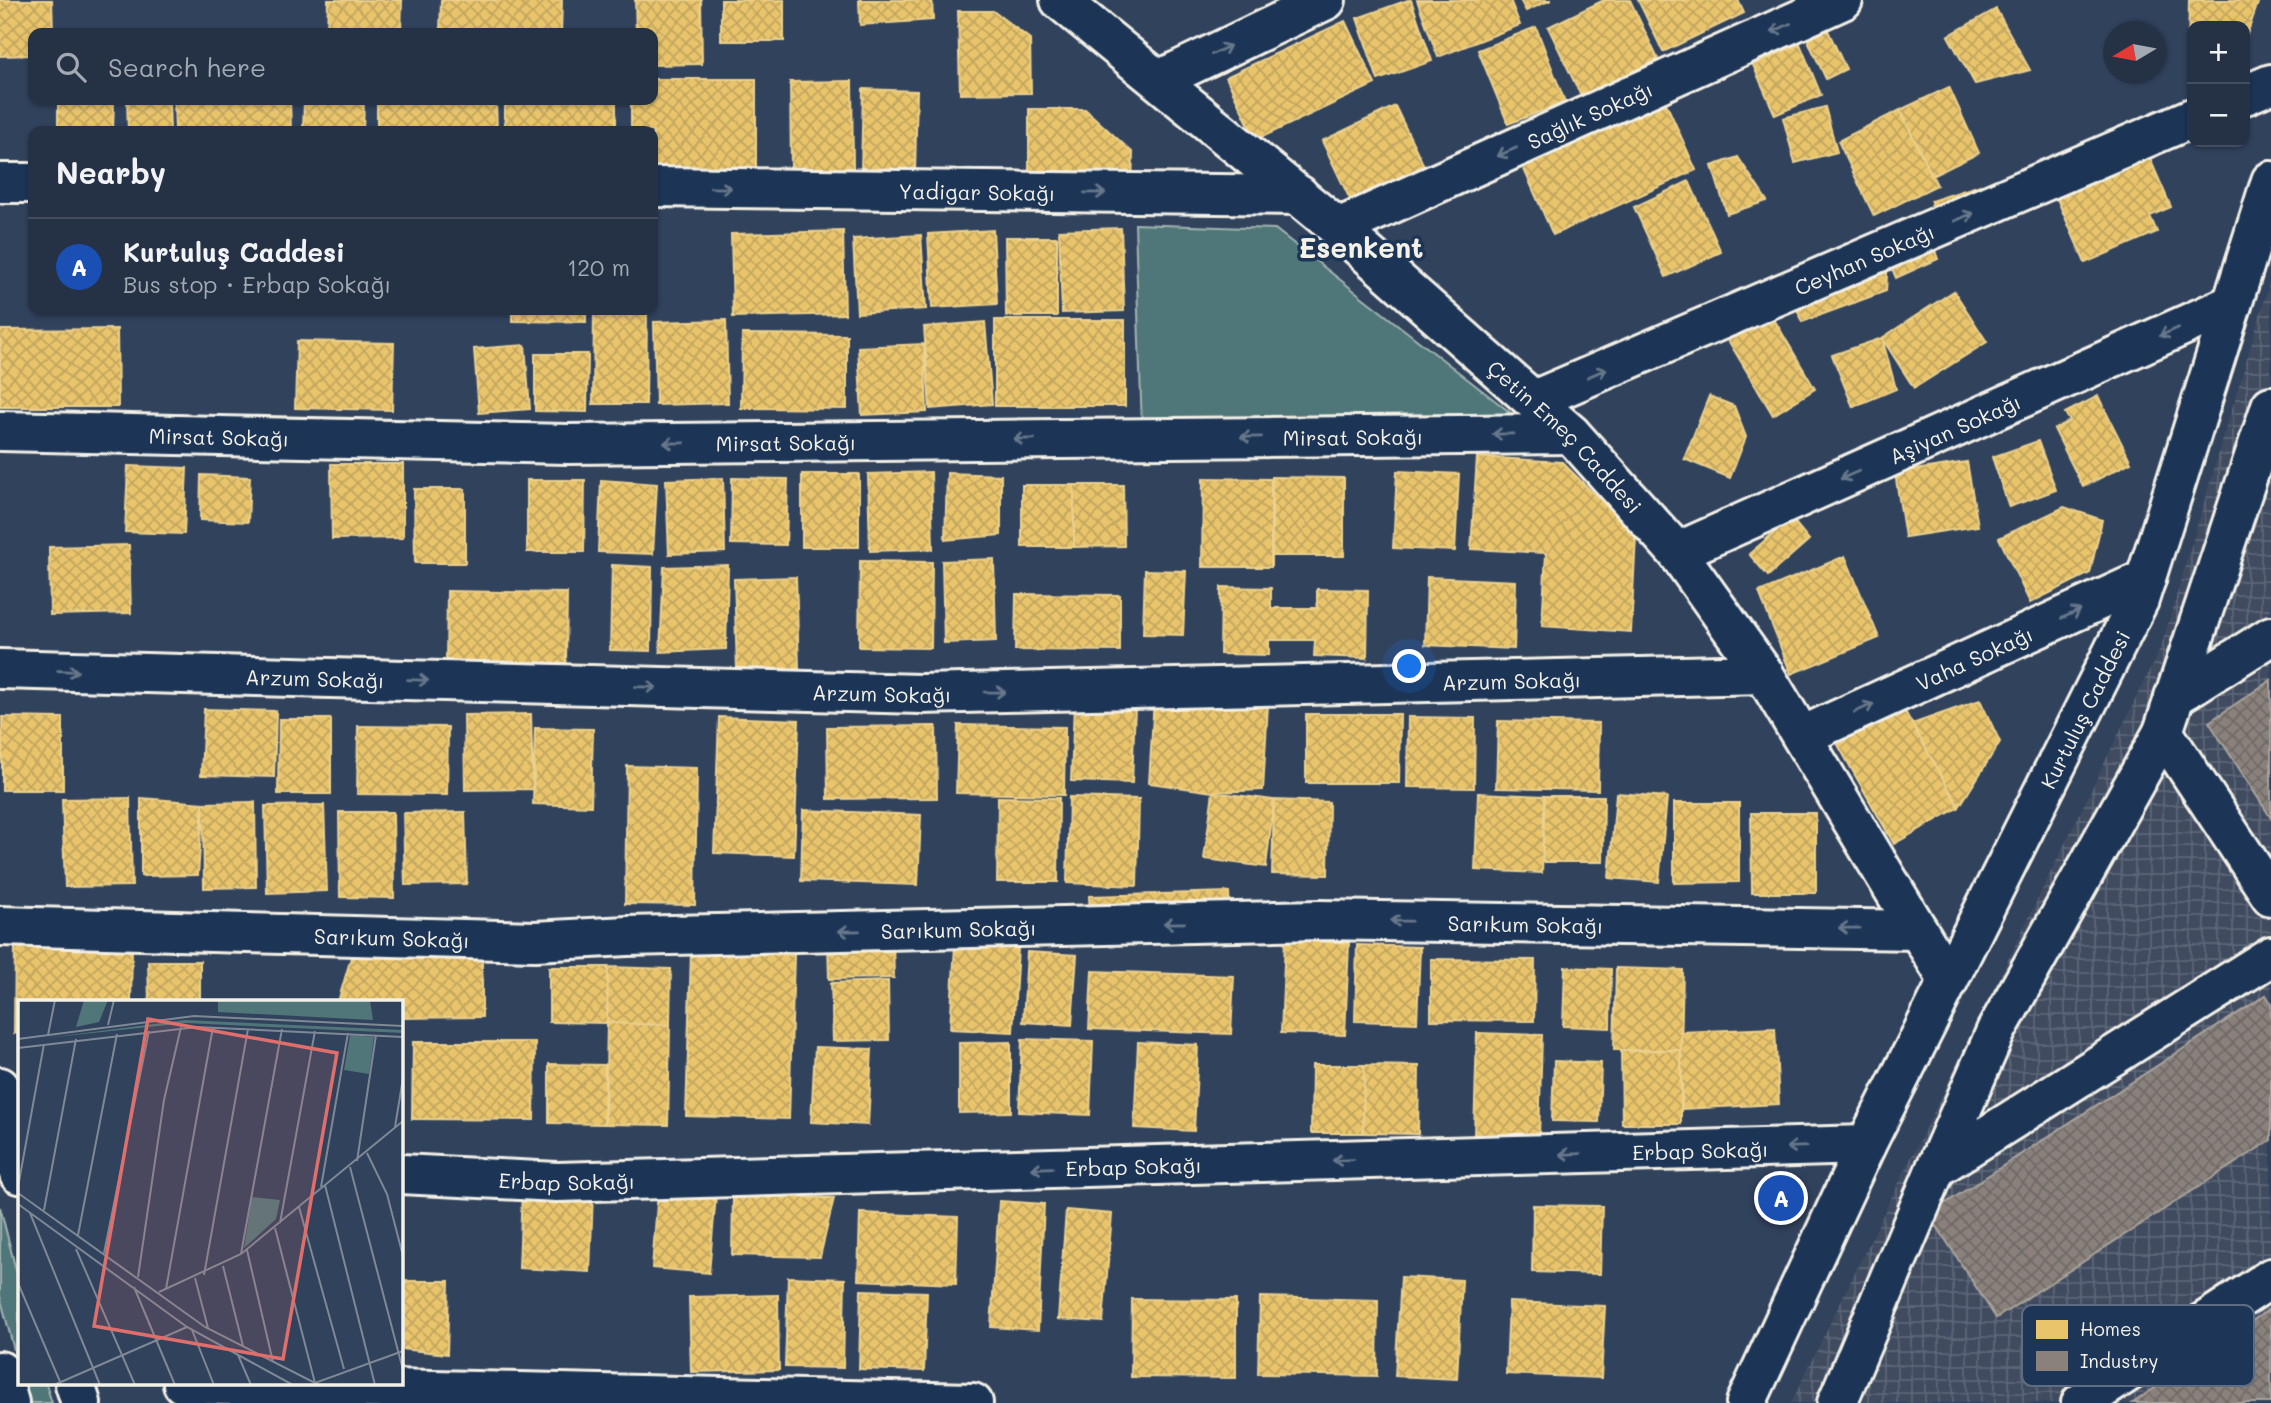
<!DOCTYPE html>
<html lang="en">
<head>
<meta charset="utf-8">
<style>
	body { margin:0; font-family:Mali,sans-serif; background:#313e51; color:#f1f3f6 }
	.controls { position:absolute; right:21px; top:21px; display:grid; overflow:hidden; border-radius:14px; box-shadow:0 2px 5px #0004 }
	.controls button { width:63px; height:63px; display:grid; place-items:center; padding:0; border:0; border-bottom:2px solid #424d5f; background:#253246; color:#f1f3f6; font:35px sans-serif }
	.compass { position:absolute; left:2103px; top:21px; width:63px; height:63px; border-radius:50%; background:#253246; box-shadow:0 2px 5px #0004; rotate:260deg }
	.you { position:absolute; left:1410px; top:667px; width:24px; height:24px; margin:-18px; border:5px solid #fff; border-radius:50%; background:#1a73e8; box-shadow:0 0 0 10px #1a73e833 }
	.badge { display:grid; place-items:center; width:46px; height:46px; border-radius:50%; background:#d6ab8b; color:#fff; font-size:23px; font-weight:700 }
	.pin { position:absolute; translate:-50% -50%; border:4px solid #fff; box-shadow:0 2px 7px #0006 }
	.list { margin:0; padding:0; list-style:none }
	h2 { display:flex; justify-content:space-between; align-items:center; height:91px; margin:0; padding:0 28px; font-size:30px }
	h2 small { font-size:23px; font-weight:400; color:#a3aab3 }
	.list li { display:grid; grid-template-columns:46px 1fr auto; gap:21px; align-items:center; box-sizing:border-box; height:98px; padding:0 28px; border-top:2px solid #424d5f }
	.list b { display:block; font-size:26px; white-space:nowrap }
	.list p { margin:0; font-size:23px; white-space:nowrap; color:#a3aab3 }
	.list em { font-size:23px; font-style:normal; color:#a3aab3 }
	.icon { flex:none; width:38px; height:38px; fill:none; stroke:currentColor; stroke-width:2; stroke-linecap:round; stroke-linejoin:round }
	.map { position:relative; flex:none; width:2271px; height:1403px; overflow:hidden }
	.search { position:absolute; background:#253246; box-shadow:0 2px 5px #0004; left:28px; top:28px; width:630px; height:77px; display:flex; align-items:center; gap:18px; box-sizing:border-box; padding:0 24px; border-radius:14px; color:#a3aab3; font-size:26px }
	.panel { position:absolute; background:#253246; box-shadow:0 2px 5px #0004; left:28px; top:126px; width:630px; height:189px; border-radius:14px }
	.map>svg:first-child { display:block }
	.industrial { fill:url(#industrial-grid) }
	.green { fill:#507679; stroke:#a2b4b0; stroke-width:2 }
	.homes { fill:url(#homes-cross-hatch); stroke:#ecd290; stroke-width:2 }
	.industry { fill:url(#industry-cross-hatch); stroke:#aaa39c; stroke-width:2 }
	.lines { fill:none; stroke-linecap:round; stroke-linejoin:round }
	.minor-casing { stroke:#f4f1e8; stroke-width:44 }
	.major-casing { stroke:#f4f1e8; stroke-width:44 }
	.minor { stroke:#1d3557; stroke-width:38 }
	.major { stroke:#1d3557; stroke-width:38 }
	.oneway { stroke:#68778a }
	.labels { text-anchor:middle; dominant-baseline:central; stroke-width:7; stroke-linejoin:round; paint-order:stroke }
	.street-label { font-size:21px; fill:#f4f1e8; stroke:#1d3557 }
	.district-label { font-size:28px; font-weight:bold; fill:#f4f1e8; stroke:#1d3557 }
	.inset-road { fill:none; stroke:#7f8895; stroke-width:2 }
	.view { fill:#e06e6b; fill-opacity:0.15; stroke:#e06e6b; stroke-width:3.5 }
	.inset-edge { fill:none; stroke:#f4f1e8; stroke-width:3.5 }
	.key { fill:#1d3557; stroke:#5e6d82; stroke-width:2 }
	.key-label { font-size:19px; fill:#f4f1e8 }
</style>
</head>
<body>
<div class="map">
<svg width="2271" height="1403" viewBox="0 0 2271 1403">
	<defs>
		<pattern id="industrial-grid" width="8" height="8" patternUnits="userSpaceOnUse" patternTransform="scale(1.75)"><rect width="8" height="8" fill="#3f4c61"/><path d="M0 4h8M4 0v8" fill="none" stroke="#5b6678"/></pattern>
		<pattern id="homes-cross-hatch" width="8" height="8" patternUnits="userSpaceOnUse" patternTransform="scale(1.75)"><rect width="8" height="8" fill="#e9c46a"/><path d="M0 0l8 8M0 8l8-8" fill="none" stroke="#c1a561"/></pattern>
		<pattern id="industry-cross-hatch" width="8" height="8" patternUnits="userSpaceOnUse" patternTransform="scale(1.75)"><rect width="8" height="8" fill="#8a817c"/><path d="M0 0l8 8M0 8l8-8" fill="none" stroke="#706a66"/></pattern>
	</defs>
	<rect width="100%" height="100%" fill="#31425d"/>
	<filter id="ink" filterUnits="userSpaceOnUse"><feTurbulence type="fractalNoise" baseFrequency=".0143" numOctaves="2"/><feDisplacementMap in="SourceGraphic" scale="14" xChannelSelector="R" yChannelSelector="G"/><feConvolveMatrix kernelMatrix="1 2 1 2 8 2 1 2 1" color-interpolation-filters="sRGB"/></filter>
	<g filter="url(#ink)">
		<path class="industrial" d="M2271 278V1403H1791L2161 647Z"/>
		<path class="green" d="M1135 224 1275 229 1520 420 1142 429Z
			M0 1207 19 1282V1369L0 1296Z
			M24 1384H46L52 1403H30Z"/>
		<path class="homes" d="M0 0H52L53 33H33V55L0 56Z
			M328 0H402L401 33H327Z
			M441 0H562L561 33H440Z
			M635 0H701L702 64 653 65V33H636Z
			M721 0H784V41H721Z
			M859 0H932L933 20 860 25Z
			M1408 0H1411L1432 61 1378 80 1357 18Z
			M1417 0H1510L1520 25 1438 57Z
			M1520 0H1551L1526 11Z
			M1604 0H1630L1658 59 1581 96 1548 27Z
			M1638 0H1738L1744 13 1663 52Z
			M2189 0H2259L2245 40V26H2192V52L2188 53Z
			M1996 9 2030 70 1975 84 1948 36Z
			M958 11H993L1030 39 1031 93 960 94Z
			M1345 21 1375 84 1256 140 1226 77Z
			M1811 21 1824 22 1846 69 1826 79 1809 43Z
			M1536 27 1565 102 1508 124 1478 50Z
			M1800 44 1821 95 1775 115 1753 65Z
			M653 79H756V171H653V131H631V100H653Z
			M852 81 853 168 791 170 790 82Z
			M1949 87 1979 153 1932 176 1900 110Z
			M863 89 917 91 915 173 861 171Z
			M58 100H114L113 131H58Z
			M127 100H169L170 131H128Z
			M174 100H290L291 131H175Z
			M304 100H364L363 131H303Z
			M377 100H496L497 131H377Z
			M505 100H616V131H505Z
			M1666 103 1696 170 1553 235 1523 167Z
			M1395 106 1429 176 1356 212 1322 141Z
			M1825 107 1837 152 1795 163 1783 118Z
			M1029 109H1085L1133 153 1132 187H1029Z
			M1900 110 1937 185 1874 216 1838 141Z
			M2144 145 2171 207 2150 216 2157 232 2085 263 2051 185Z
			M1738 157 1767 201 1727 214 1712 166Z
			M1689 181 1721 252 1666 277 1634 207Z
			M1980 185 1985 202 1932 219 1931 201Z
			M1121 228 1124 311 1062 313 1059 230Z
			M993 230 997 304 932 308 928 234Z
			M843 231 845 314 733 317 731 234Z
			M921 235 926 309 857 313 853 239Z
			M1005 237H1057V316H1006Z
			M1931 240 1938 259 1896 278 1888 259Z
			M1888 259 1886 291 1802 322 1791 292Z
			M1954 291 1987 342 1914 388 1882 338Z
			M1768 309 1815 389 1773 415 1725 335Z
			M512 310H586V322L512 321Z
			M594 310H647L646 404H593Z
			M726 320 728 403 656 405 654 322Z
			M995 320H1125V406H995Z
			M985 322 992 404 930 409 924 327Z
			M117 329 118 407H0V330Z
			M742 334 847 335V409L741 408Z
			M1882 338 1896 389 1853 407 1832 355Z
			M297 341 394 343 392 410 295 408Z
			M924 344 927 412 862 415 858 347Z
			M525 345 530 409 479 413 474 349Z
			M535 354H588L587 412 535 411Z
			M1709 396 1734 406 1746 437 1730 478 1684 459Z
			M2098 396 2131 462 2083 487 2054 429 2070 421 2065 413Z
			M2038 441 2056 490 2009 507 1992 457Z
			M1477 457 1562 462 1636 536 1631 632 1542 626 1546 553 1471 549Z
			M1967 462 1978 526 1905 537 1895 473Z
			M331 464H403V538L332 539Z
			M128 466 187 468 184 534 125 532Z
			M1397 471 1459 474 1455 551 1393 548Z
			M931 472 933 549 870 551 868 474Z
			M947 473 1001 475V535L945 540Z
			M802 474H859V547H802Z
			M201 475 250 477 248 522 200 520Z
			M1272 477 1344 478V556H1272Z
			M723 478 725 552 669 554 666 480Z
			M732 478 788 479 786 545 731 544Z
			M1203 478 1271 479V567H1202Z
			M527 480H585L584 552H527Z
			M601 480 657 484 653 554 598 552Z
			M1022 485H1074V547H1022Z
			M1074 485H1123L1124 546 1074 547Z
			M414 489H465V563H415Z
			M2064 507 2102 520 2090 573 2030 603 1999 538Z
			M1791 518 1809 540 1768 576 1749 554Z
			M129 545 131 613 50 615 49 547Z
			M1845 556 1879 638 1791 674 1759 592Z
			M994 559 996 641 944 643 942 561Z
			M860 561 932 562 931 648 859 647Z
			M612 565 652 567 651 651 610 650Z
			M728 565 726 649 660 652 664 567Z
			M1145 570 1186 571 1183 635 1143 634Z
			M796 577 799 668 737 669 734 579Z
			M1427 577 1516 581 1514 649 1425 645Z
			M1221 587 1271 588V608H1317V589L1368 590 1367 658 1314 656 1315 640H1269V655L1220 654Z
			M447 591 567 593 566 663 446 661Z
			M1016 594 1120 595V651L1015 650Z
			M1154 698 1268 704 1263 790 1213 792 1149 783Z
			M1980 700 2000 742 1959 807 1912 724Z
			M1074 704 1135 706 1132 783 1071 781Z
			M1903 708 1959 807 1894 844 1838 745Z
			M204 709 276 711 274 777 201 775Z
			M531 714 533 789 465 790 464 715Z
			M1306 714H1400L1399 783H1306Z
			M2 717 63 718V790H2Z
			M719 717 799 720 794 856 714 853Z
			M1408 717 1475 718 1474 788 1407 787Z
			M279 719H331V794H278Z
			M1498 721 1599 723 1598 790 1496 788Z
			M958 725 1065 727 1064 795 956 793Z
			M358 726 448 727 447 795 357 794Z
			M936 726 937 798 828 799 827 727Z
			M535 728 593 729 591 806 533 804Z
			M627 766 697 768 695 905 625 904Z
			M1213 792 1274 800 1266 867 1204 859Z
			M1478 793 1545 796 1542 873 1475 870Z
			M1616 793 1667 797 1659 882 1609 878Z
			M1545 796H1604L1603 862H1542Z
			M998 797 1059 798 1058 882H997Z
			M1069 797 1139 799 1137 886 1067 883Z
			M130 798 132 886 65 887 62 799Z
			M141 798 203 803 198 875 141 876Z
			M1274 800 1329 802 1328 875 1272 874Z
			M255 802 256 887 204 888 203 803Z
			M1674 803H1739V882L1674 883Z
			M324 805 327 891 267 893 265 806Z
			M803 810 921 815 918 885 801 881Z
			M339 812H393L394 898 340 897Z
			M465 812 467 884 405 885 403 813Z
			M1751 813H1816V893H1752Z
			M1229 892 1230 915 1090 919 1089 896Z
			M1285 940 1349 943 1345 1035 1281 1033Z
			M893 941 894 978 829 979 828 942Z
			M15 944 132 945 131 1002H19V1033H14Z
			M955 945 1018 948 1013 1032 950 1029Z
			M1357 945 1420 947 1417 1023 1355 1021Z
			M691 952 794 955 789 1119 686 1116Z
			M1027 952 1077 955 1072 1025 1023 1022Z
			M482 953V1017L401 1018V1002H338L352 954Z
			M1431 959 1535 960 1534 1021 1431 1020Z
			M148 961H200V1002H149Z
			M549 967H608L607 1023 549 1022Z
			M608 967 671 969 670 1025 607 1023Z
			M1565 967 1611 969 1610 1028 1563 1026Z
			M1616 968 1683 970 1681 1050H1614Z
			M1092 971 1234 976 1231 1034 1089 1029Z
			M888 981 889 1040 833 1041 831 983Z
			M607 1023 670 1025 668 1125 605 1124Z
			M1775 1028 1779 1104 1682 1109 1681 1032Z
			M1477 1033 1542 1035 1539 1137 1474 1135Z
			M1022 1039 1093 1041 1090 1115 1019 1112Z
			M413 1042H535L534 1120 412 1119Z
			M1011 1042V1112L959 1113V1043Z
			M1138 1042 1198 1045 1194 1131 1134 1128Z
			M815 1047 872 1049 868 1125 811 1122Z
			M1681 1050V1124H1622L1621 1051Z
			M1554 1061 1601 1063 1599 1122 1552 1121Z
			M549 1064 605 1065 604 1124 549 1123Z
			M1312 1065H1364L1363 1133H1311Z
			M1364 1065 1419 1066 1418 1134 1363 1133Z
			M522 1189 593 1192 590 1272 519 1268Z
			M658 1190 716 1195 709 1273 652 1268Z
			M733 1196 834 1198 820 1257 732 1255Z
			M999 1201 1044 1204 1038 1330 991 1327Z
			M1533 1205 1602 1206 1600 1274 1532 1272Z
			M1066 1210 1112 1214 1103 1322 1058 1319Z
			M860 1213 958 1217 956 1284 858 1280Z
			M788 1277 845 1279 843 1368 785 1367Z
			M1401 1277 1462 1280 1457 1379 1395 1376Z
			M405 1281H449L447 1354 401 1349Z
			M861 1290 927 1292 924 1371 859 1369Z
			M778 1295 779 1370 691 1372 689 1297Z
			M1260 1297 1378 1300 1377 1376 1258 1374Z
			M1132 1299 1236 1300V1378L1131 1377Z
			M1509 1302 1605 1306 1601 1378 1506 1374Z"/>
		<path class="industry" d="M2271 680V818L2209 722Z
			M2266 995 2271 1003V1140L1996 1318 1929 1214Z
			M2271 1308V1403H2133Z"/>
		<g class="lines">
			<g class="minor-casing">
				<g id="minor">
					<path id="s1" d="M1060 0 1338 228 1571 434 1677 552 1764 674 1948 980"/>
					<path d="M1159 80 1326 0"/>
					<path d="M2245 95 2271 84"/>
					<path d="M0 183H33"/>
					<path id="s2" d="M653 187 1299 195"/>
					<path id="s3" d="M1338 228 1843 0"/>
					<path id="s4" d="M1534 400 2192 118"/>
					<path id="s5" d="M0 431 568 444 1571 434"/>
					<path id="s6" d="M1677 552 2232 304"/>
					<path id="s7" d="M0 669 921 694 1764 674"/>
					<path d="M2174 697 2271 636"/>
					<path d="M2163 732 2271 896"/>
					<path id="s8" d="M1802 736 2146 579"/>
					<path id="s9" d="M0 926 535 941 627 936 1320 920 1918 930"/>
					<path d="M1936 1168 2271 956"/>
					<path id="s10" d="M401 1174 557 1182 1866 1145"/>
					<path d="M183 1384 973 1403"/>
					<path d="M1837 1403 1936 1168 1996 1031 2163 732 2271 406"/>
					<path d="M2081 1403 2271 1278"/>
				</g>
			</g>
			<g class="major-casing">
				<g id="major">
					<path d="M0 1087 19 1174"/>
					<path d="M0 1371 9 1403"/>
					<path d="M75 1384 81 1403"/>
					<path id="s11" d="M1746 1403 1866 1145 2139 600 2271 181"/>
				</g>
			</g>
			<use href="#minor" class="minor"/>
			<use href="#major" class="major"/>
		</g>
		<defs><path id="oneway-shaft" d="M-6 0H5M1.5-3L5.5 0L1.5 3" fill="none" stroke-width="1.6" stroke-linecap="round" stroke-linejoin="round" transform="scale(1.75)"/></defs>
		<g class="oneway">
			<use href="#oneway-shaft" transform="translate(1781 28) rotate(155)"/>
			<use href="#oneway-shaft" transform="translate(1221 50) rotate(-26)"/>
			<use href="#oneway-shaft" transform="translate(1507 152) rotate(156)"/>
			<use href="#oneway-shaft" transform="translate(721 188) rotate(1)"/>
			<use href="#oneway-shaft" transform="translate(1095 193) rotate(1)"/>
			<use href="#oneway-shaft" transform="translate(1964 217) rotate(-23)"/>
			<use href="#oneway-shaft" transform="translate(2169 332) rotate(156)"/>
			<use href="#oneway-shaft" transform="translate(1597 373) rotate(-23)"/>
			<use href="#oneway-shaft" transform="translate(1503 434) rotate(179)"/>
			<use href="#oneway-shaft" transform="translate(1251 437) rotate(179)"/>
			<use href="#oneway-shaft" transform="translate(1024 439) rotate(179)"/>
			<use href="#oneway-shaft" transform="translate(674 443) rotate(179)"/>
			<use href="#oneway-shaft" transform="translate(1850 475) rotate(156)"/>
			<use href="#oneway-shaft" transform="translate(2071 614) rotate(-24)"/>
			<use href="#oneway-shaft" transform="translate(68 671) rotate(2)"/>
			<use href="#oneway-shaft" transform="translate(418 680) rotate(2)"/>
			<use href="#oneway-shaft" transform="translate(646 687) rotate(2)"/>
			<use href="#oneway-shaft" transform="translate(995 692) rotate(-1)"/>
			<use href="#oneway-shaft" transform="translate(1864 708) rotate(-24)"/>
			<use href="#oneway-shaft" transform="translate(1401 921) rotate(-179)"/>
			<use href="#oneway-shaft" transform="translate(1174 923) rotate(179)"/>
			<use href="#oneway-shaft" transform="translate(1849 928) rotate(-179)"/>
			<use href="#oneway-shaft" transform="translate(849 931) rotate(179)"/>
			<use href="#oneway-shaft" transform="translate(1797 1147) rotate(178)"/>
			<use href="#oneway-shaft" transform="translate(1570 1154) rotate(178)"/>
			<use href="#oneway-shaft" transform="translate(1343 1160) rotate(178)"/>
			<use href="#oneway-shaft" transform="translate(1042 1168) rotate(178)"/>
		</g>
	</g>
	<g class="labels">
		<g class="street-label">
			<text stroke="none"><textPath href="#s3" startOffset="276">Sağlık Sokağı</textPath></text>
			<text stroke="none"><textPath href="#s2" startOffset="324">Yadigar Sokağı</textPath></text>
			<text stroke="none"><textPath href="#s4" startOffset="359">Ceyhan Sokağı</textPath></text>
			<text stroke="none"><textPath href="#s6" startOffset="304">Aşiyan Sokağı</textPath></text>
			<text stroke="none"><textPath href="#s5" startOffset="219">Mirsat Sokağı</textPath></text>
			<text stroke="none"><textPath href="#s5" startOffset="1353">Mirsat Sokağı</textPath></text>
			<text stroke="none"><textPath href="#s1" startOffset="668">Çetin Emeç Caddesi</textPath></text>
			<text stroke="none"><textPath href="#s5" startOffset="786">Mirsat Sokağı</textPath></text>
			<text stroke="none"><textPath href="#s8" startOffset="189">Vaha Sokağı</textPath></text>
			<text stroke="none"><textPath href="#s7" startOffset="315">Arzum Sokağı</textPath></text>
			<text stroke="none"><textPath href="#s7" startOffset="1512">Arzum Sokağı</textPath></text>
			<text stroke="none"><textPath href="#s7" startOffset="882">Arzum Sokağı</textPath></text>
			<text stroke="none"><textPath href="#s11" startOffset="772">Kurtuluş Caddesi</textPath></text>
			<text stroke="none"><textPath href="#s9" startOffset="1526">Sarıkum Sokağı</textPath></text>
			<text stroke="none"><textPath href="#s9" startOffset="959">Sarıkum Sokağı</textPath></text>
			<text stroke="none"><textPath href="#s9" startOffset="392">Sarıkum Sokağı</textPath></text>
			<text stroke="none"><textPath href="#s10" startOffset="1300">Erbap Sokağı</textPath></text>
			<text stroke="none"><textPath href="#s10" startOffset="733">Erbap Sokağı</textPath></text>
			<text stroke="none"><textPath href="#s10" startOffset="166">Erbap Sokağı</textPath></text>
		</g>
		<g class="district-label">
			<text x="1361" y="247">Esenkent</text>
		</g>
	</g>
	<g transform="translate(18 1000)">
		<rect width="385" height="385" fill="#31425d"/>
		<path d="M66 0H90L81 22 58 27ZM200 0H352L355 20 200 12ZM167 20 385 30V33L168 23 28 38ZM332 35 356 37 351 74 326 70ZM234 197 262 200 258 219 226 248Z" fill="#507679"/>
		<path class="inset-road" d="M90 25 96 0M30 35 37 0M0 39 176 16 385 26M0 48 179 27 385 37M377 127 385 78M349 153 369 194 385 256M339 161 358 35M332 167 385 370M307 185 357 385M0 187 26 44M303 187 330 33M0 193 187 327 301 385M0 204 169 327 275 385M281 207 326 369M26 210 58 39M12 213 82 385M262 223 297 31M257 228 297 383 385 351M60 235 99 34M58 249 117 385M229 250 255 362M86 253 131 31M223 254 264 29M205 266 225 346M186 275 230 29M120 277 146 100 163 27M177 278 190 328M0 283 43 384M116 287 157 385M148 289 195 27M141 292 223 254 385 121M174 330 196 385M220 355 233 385M36 385 169 327"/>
		<path class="view" d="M130 19 319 53 265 359 76 326Z"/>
		<rect width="385" height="385" class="inset-edge"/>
	</g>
	<rect x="2022" y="1305" width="232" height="81" rx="10" class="key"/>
	<rect x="2036" y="1320" width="32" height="19" fill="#e9c46a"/>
	<rect x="2036" y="1351" width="32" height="20" fill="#8a817c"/>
	<g class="key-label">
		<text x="2080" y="1336">Homes</text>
		<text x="2080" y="1368">Industry</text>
	</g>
</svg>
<div class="controls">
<button>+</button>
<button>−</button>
</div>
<svg class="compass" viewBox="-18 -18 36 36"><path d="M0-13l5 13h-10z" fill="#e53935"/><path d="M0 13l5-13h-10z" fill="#a3aab3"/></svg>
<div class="you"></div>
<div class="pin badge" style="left:1781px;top:1198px;background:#1a4fb4">A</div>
<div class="search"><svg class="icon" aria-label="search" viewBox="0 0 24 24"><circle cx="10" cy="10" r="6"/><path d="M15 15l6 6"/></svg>Search here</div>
<section class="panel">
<h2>Nearby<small></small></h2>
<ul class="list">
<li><span class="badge" style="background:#1a4fb4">A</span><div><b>Kurtuluş Caddesi</b><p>Bus stop · Erbap Sokağı</p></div><em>120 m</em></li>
</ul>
</section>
</div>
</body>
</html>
